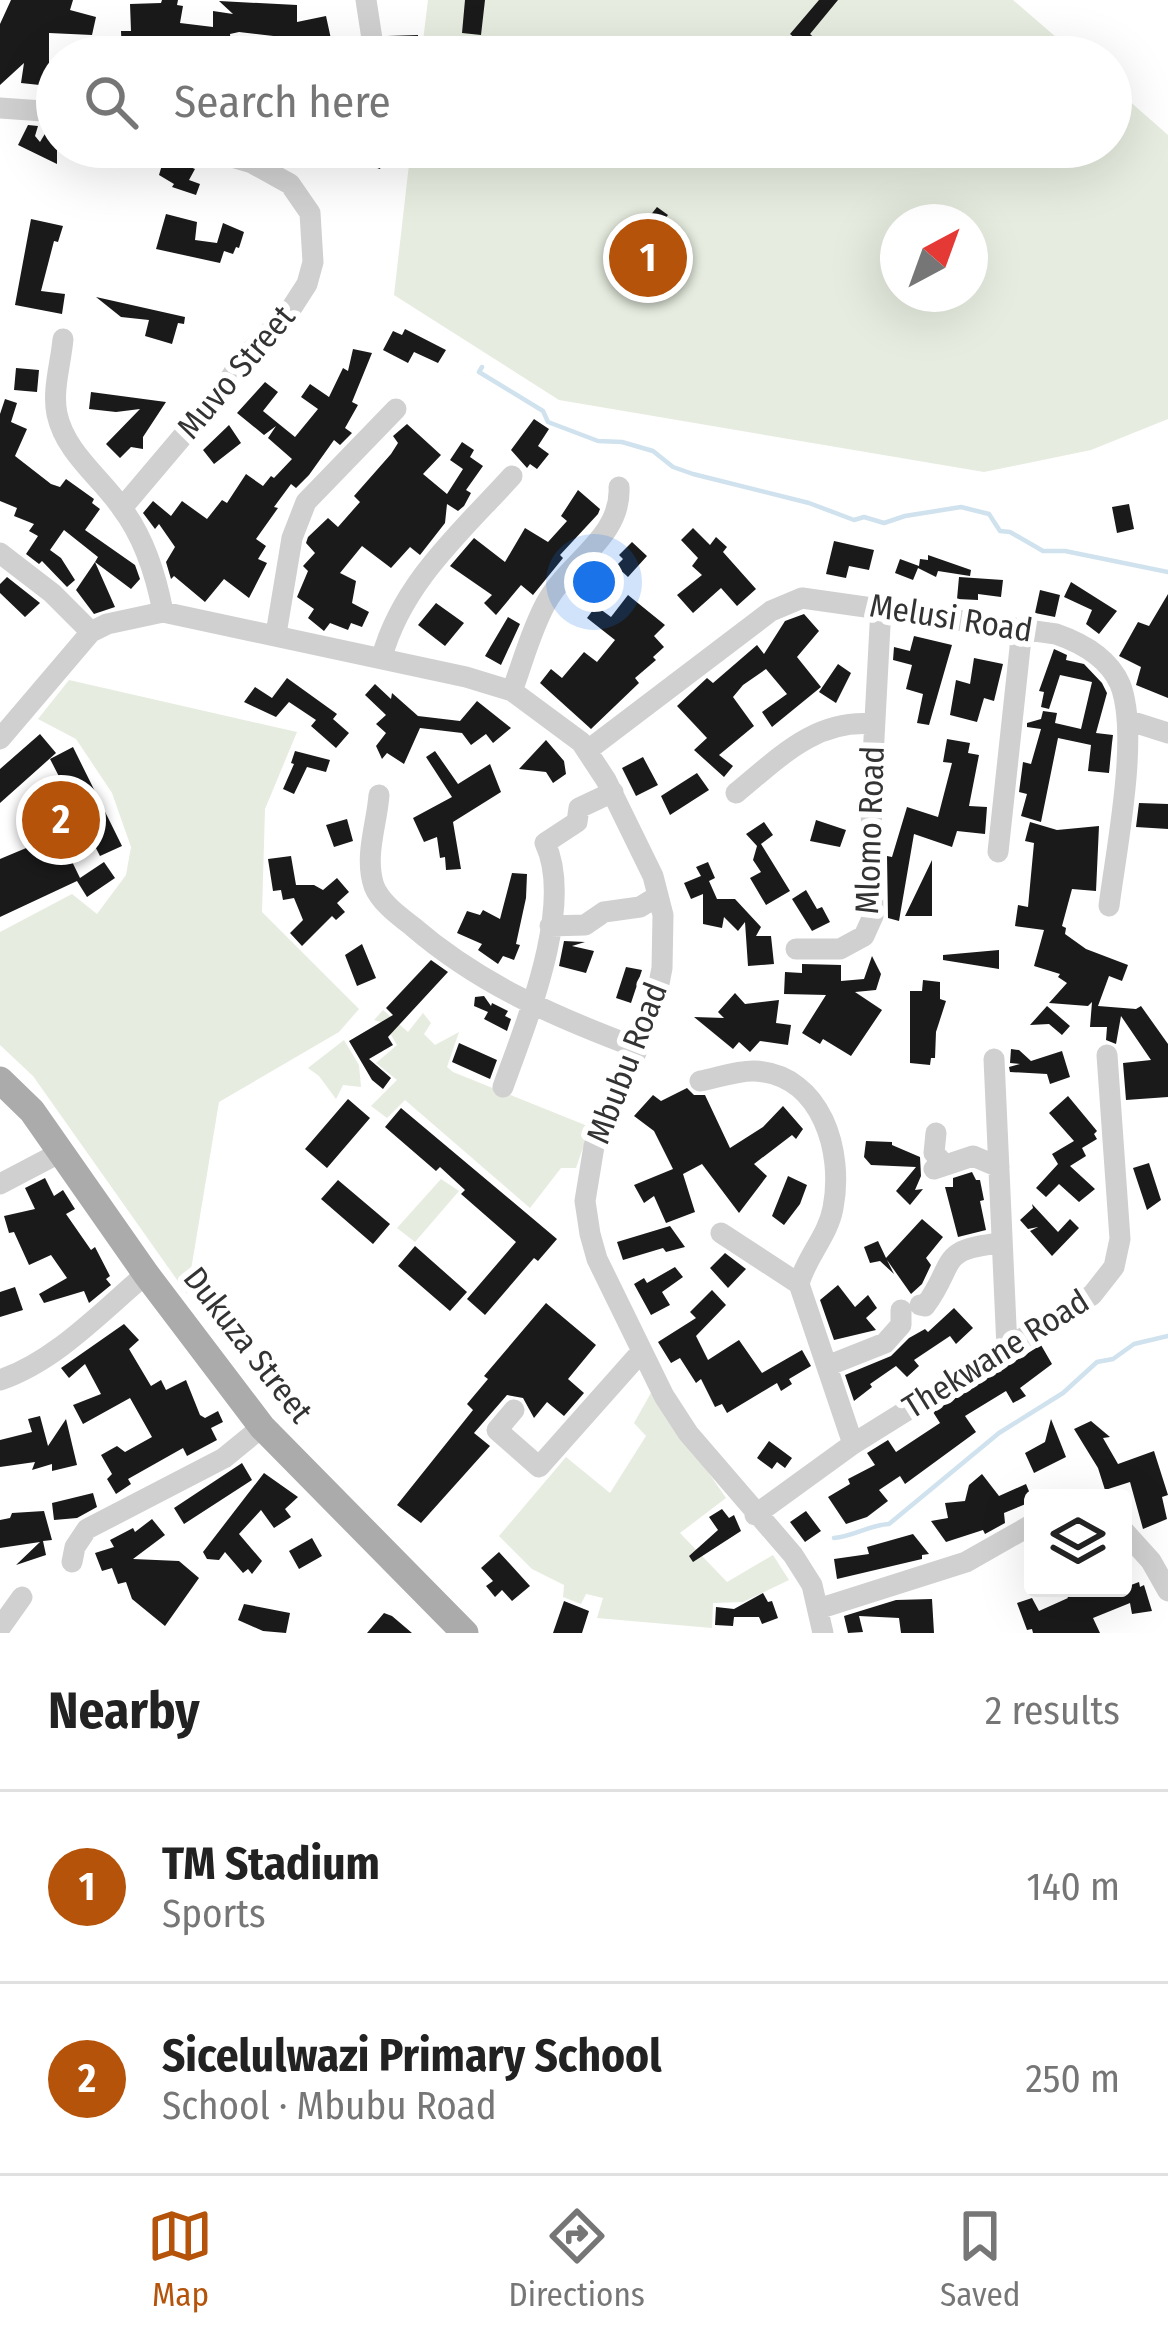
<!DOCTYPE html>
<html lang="en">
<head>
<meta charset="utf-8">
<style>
	body { margin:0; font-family:"Fira Sans Condensed",sans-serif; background:#f6f6f6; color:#222 }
	.controls { position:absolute; right:36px; bottom:36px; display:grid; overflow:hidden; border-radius:12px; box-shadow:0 12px 48px #0002 }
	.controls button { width:108px; height:108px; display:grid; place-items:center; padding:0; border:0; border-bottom:3px solid #e0e0e0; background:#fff; color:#222; font:60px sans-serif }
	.compass { position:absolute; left:880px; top:204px; width:108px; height:108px; border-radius:50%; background:#fff; box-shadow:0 12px 48px #0002; rotate:41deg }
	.you { position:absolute; left:594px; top:582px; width:42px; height:42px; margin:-30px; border:9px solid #fff; border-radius:50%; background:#1a73e8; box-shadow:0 0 0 18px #1a73e833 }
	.badge { display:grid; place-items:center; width:78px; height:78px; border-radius:50%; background:#b45309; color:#fff; font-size:39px; font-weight:700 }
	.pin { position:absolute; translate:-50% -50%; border:6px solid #fff; box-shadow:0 3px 12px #0006 }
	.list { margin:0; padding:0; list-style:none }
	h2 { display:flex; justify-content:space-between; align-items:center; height:156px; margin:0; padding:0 48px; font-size:51px }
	h2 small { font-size:39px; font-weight:400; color:#767676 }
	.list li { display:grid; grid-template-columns:78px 1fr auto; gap:36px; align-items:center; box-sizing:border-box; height:192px; padding:0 48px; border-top:3px solid #e0e0e0 }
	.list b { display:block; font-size:45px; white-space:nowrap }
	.list p { margin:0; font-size:39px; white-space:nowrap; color:#767676 }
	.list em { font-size:39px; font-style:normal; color:#767676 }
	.icon { flex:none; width:66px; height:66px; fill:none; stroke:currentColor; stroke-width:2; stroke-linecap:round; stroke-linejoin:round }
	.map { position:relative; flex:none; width:1168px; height:1633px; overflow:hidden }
	.search { position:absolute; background:#fff; box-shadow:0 12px 48px #0002; left:36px; right:36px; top:36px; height:132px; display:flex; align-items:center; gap:30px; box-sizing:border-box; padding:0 42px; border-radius:66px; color:#767676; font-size:45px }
	.sheet { height:540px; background:#fff }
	nav { display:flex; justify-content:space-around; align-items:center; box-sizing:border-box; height:168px; border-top:3px solid #e0e0e0; background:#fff; font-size:33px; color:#767676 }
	nav a { display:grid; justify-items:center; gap:6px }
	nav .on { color:#b45309 }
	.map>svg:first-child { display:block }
	.green { fill:#e6ecdf; fill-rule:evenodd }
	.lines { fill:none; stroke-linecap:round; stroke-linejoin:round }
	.stream { stroke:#cfe2ee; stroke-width:4.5 }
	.building { fill:#1a1a1a }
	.minor { stroke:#d0d0d0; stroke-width:21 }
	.major { stroke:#ababab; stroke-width:27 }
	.labels { text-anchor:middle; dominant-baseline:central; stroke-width:12; stroke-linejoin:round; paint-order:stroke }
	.street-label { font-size:33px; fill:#333; stroke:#fff }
</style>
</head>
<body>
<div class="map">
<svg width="1168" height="1633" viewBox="0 0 1168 1633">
	<rect width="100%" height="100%" fill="#fff"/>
	<path class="green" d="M428 0H1013L1079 57H421Z
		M1111 85 1168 135V419L1091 450 984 472 559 400 394 295 411 147H1111ZM898 222H970V294H898Z
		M69 680 297 732 265 809 262 912 359 1009 339 1032 219 1102 187 1294 33 1076 0 1045V932L72 894 97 914 126 875 131 847 112 793 76 739 38 719Z
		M383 1010 408 1032 423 1013 431 1023 424 1034 435 1045 459 1032 447 1067 453 1072 590 1127 576 1168H561L530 1208 405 1100 387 1118 371 1106 397 1080 376 1063 397 1045 384 1023 374 1020Z
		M344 1040 359 1065 361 1087 343 1085 336 1099 319 1076 308 1068Z
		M441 1179 459 1191 415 1242 397 1228Z
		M652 1391 726 1498 680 1533 727 1582 773 1555 789 1580 743 1602 713 1603 712 1628 597 1618 603 1598 586 1594 581 1604 563 1597 564 1585 532 1569 499 1536 566 1457 610 1493 646 1436 634 1423Z"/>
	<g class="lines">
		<path class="stream" d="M482 367 479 372 543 411 548 422 598 441 622 442 653 451 673 467 693 474 809 503 854 520 864 517 884 523 905 516 961 507 989 514 1000 531 1010 532 1043 551H1065L1168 572
			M834 1538C855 1536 869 1525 889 1524L999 1433 1063 1393 1097 1362 1113 1359 1134 1344 1168 1336"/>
	</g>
	<path class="building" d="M11 0H73L70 10 96 17 92 35 49 33V86L21 83 24 63 0 85V24Z
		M162 0H178L177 5 183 6 180 23 213 27V11L233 14 219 1 297 5V22L326 16 331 39 303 45 304 52 285 55 282 37 239 32 230 34 232 57H190L191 46 139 42 136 57H122L121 31H131L130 4 161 3Z
		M465 0H485L481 35 462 33Z
		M819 0H838L810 34 819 42 811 52 790 34Z
		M418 35V47L399 48 400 57H378L387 36Z
		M28 125 38 126 35 136 40 142 46 132 57 139V164L18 145Z
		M357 147H388L380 169 347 157Z
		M164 158 176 166 178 162 195 169 189 180 200 184 196 195 172 187 174 184 159 175Z
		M657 207 668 215 640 249 630 241Z
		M166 214 197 222 195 240 217 243 223 223 244 232 239 248 236 247 233 254 224 251 220 263 156 249Z
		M31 219 63 226 58 242 54 241 41 291 65 294 62 314 15 305Z
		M96 297 185 317 184 324 178 323 172 344 145 336 149 320 121 317Z
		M405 329 446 350 438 363 414 352 408 363 383 350 393 331 402 335Z
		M353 349 372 353 352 402 358 405 345 428 352 433 340 445 334 440 309 475 296 488 291 484 274 507 278 508 256 539 266 546 258 559 267 563 249 598 224 579 205 602 174 576 171 579 166 562 175 547 159 524 155 529 143 513 153 501 171 516 182 501 207 519 222 500 227 503 246 474 263 486 271 476 274 478 292 459 268 438 276 426 264 435 237 413 265 382 278 392 263 411 295 437 318 409 301 397 310 384 329 397 343 368 348 371Z
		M16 368 39 370 37 392 14 390Z
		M91 392 166 402 143 437V449L131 447 120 458 106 444 140 409 116 412 89 409Z
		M5 399 17 403 11 422 27 429 15 456 51 484 60 487 66 479 94 499 92 503 100 509 85 530 135 565 140 579 131 589 95 562 98 557 64 530 50 550 61 558 75 580 67 587 42 561 39 564 26 554 38 536 29 531 34 524 14 516 17 508 0 501V414Z
		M534 419 549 429 538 446 549 454 537 469 530 464 527 468 511 450Z
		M407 424 441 455 423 474 447 494 463 469 450 460 462 442 474 450 470 457 483 466 466 490 471 493 464 506 458 511 447 504 445 523 420 555 410 547 391 568 362 546 340 573 356 581 352 603 369 612 362 627 351 623 348 630 330 623 324 631 308 618 314 609 297 597 308 571 303 566 315 553 306 543 308 537 328 518 338 527 360 502 354 496 391 454 398 443 393 436Z
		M229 425 241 443 214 464 203 450Z
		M578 490 600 509 598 514 560 555 563 558 533 595 521 585 496 615 484 603 492 595 450 566 474 538 505 562 525 528 548 542 567 521 561 516Z
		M1129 504 1134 529 1117 533 1112 507Z
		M693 528 710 545 716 537 727 547 723 552 756 589 737 606 721 588 693 613 677 595 702 575 692 566 698 558 681 540Z
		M834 541 874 550 869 570 849 566 846 578 826 574Z
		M632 542 647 556 628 577 616 566 623 559 619 555Z
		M928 555 971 570 970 576 938 571 936 577 918 568 913 580 895 573 900 559 919 566 920 559 928 560Z
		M95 562 115 607 94 614 76 590Z
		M7 577 40 603 25 617 0 593V584Z
		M959 577 1003 580 1001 597 978 594V600L957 599Z
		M1071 582 1117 611 1099 634 1086 624 1092 610 1064 597Z
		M1040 590 1060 595 1055 617 1035 613Z
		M1168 594V698L1136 685 1141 667 1119 656 1138 622 1149 626Z
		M628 595 665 625 654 636 664 647 653 657 656 660 635 678 639 683 591 729 540 683 551 669 562 678 584 652 597 662 615 640 587 618 596 606 611 617Z
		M436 603 464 623 445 646 418 625Z
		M804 614 819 631 797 657 821 687 772 727 762 712 787 694 766 669 743 685 733 697 754 726 719 755 733 766 724 777 694 750 707 738 677 706 707 678 713 683 757 645 764 654 785 621Z
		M508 617 520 624 501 665 485 656Z
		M914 636 952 645 929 725 917 723 923 694 906 689 912 665 893 660 894 647 910 651Z
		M1054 649 1067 655 1066 660 1084 664 1102 683 1107 693 1096 733 1113 735 1112 743 1109 773 1088 771 1091 745 1058 738 1041 822 1021 816 1027 794 1019 792 1023 762 1031 764 1041 729 1027 727V723L1041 719 1043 711 1057 713 1055 723 1081 729 1092 682 1060 675 1049 709 1041 707 1044 692 1039 691Z
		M974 658 1003 664 994 701 984 698 977 722 950 715 956 680 970 684Z
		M838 664 851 673 836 703 819 692Z
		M287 678 337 714 333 719 349 733 336 748 311 726 316 720 289 702 276 717 244 702 255 687 272 698Z
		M375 684 391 699 392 693 418 716 460 721 477 701 511 728 493 743 486 734 471 745 462 733 420 728 404 764 387 753 382 759 376 746 386 733 376 724 386 715 365 695Z
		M40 734 56 753 0 803V769Z
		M947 739 970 743 968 753 979 755 969 806 987 807 985 834 957 831 952 847 914 834 899 921 888 918 887 856 892 857 907 807 938 817 952 763 943 762Z
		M546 740 564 761 566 774 553 783 546 772 519 769Z
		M73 747 122 846 100 856 50 759Z
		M295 751 330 760 326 772 307 767 294 794 283 789 294 764 291 763Z
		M435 751 458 784 490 764 501 792 453 822 461 869 446 870 445 857 440 858 437 837 424 842 413 818 452 797 426 757Z
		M643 757 658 785 636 796 622 768Z
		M697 773 709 790 670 815 661 796Z
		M1139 803 1168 804V829L1136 827Z
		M46 808 80 878 104 862 115 878 87 897 77 881 0 917V859L31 846 20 820Z
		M347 819 353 841 334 847 326 825Z
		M816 820 846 830 840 847 810 841Z
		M764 822 773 835 761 844 790 891 766 905 750 878 761 872 753 860 757 846 746 834Z
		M1030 822 1057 830 1099 826 1096 891 1072 889 1062 926 1066 928 1065 934 1086 949 1128 965 1122 981 1109 976 1098 1006 1136 1009 1141 1006 1168 1044V1097L1126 1100 1123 1063 1151 1060 1121 1016 1116 1044 1106 1040 1107 1027H1090L1092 1002 1088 1006 1049 1003 1067 983 1058 977 1060 974 1034 966 1044 930 1015 926 1018 905 1028 907 1034 843 1025 841Z
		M291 856 296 885H314L323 890 337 878 349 892 337 903 345 912 336 920 332 916 302 946 290 933 303 920 294 898 283 900 281 890 273 891 268 859Z
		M932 860V916H905Z
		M708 862 715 878 709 881 717 899H735L761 927 756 936H771L774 964 748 966 745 922 738 931 724 917 722 928 703 924V894L691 899 684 883 701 876 696 867Z
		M512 873 527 874 526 898 516 944 520 945 514 960 503 956 498 964 478 950 482 944 457 933 467 911 480 915 483 910 500 919Z
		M806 890 817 909 822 907 830 922 812 931 792 899Z
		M564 941 585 942 572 946 594 951 586 973 559 966Z
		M362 944 376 978 357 986 345 955Z
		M999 950V969L943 960V955Z
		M872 956 881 974 876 990 855 992 882 1010 851 1056 823 1039 820 1044 802 1033 826 995 784 994 785 972 802 973V964L841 965V981L864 979Z
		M431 960 448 972 388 1037 393 1045 369 1059 391 1078 383 1089 372 1080 349 1041 393 1015 386 1008Z
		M626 967 642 970 631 1003 616 998Z
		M923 980 940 982V999L946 1001 936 1032 935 1058H931L930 1065 910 1063V991H922Z
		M735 993 745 1004 779 1000 776 1023 791 1025 788 1045 760 1041 750 1052 739 1042 733 1049 694 1017 724 1018 718 1012Z
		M484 996 491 1006 492 1003 508 1011 505 1016 511 1019 507 1031 484 1019 488 1012 474 1006 475 997Z
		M1047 1006 1070 1026 1062 1035 1049 1024 1030 1025Z
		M459 1043 497 1060 490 1079 452 1062Z
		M1011 1049 1019 1050 1031 1061 1062 1051 1070 1077 1050 1084 1047 1074 1010 1072 1009 1067 1020 1064 1010 1063Z
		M687 1088 694 1095H705L730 1148 763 1127 783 1106 803 1129 796 1139 792 1135 754 1164 767 1176 739 1213 702 1164 683 1174 695 1212 666 1223 654 1196 644 1203 634 1185 673 1169 654 1131 634 1116 653 1095 661 1101Z
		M1068 1096 1097 1131 1094 1134 1097 1139 1082 1148 1086 1156 1070 1166 1095 1189 1079 1202 1059 1184 1046 1197 1036 1188 1058 1164 1052 1154 1074 1141 1049 1113Z
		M348 1099 370 1118 327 1168 305 1149Z
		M401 1108 557 1239 538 1261 534 1258 485 1315 467 1299 516 1242 461 1194 465 1190 440 1167 436 1171 385 1127Z
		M866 1141 892 1142V1145L920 1157 921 1176 915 1190 923 1189 910 1205 896 1191 916 1167 871 1165 864 1157Z
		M1149 1163 1161 1200 1147 1210 1133 1168Z
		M972 1172 976 1180H980L984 1200 980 1201 986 1230 958 1237 945 1187H953V1178Z
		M788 1176 807 1185 800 1204 784 1225 772 1216Z
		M45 1178 54 1196 63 1190 75 1209 66 1214 91 1250 95 1247 110 1276 106 1279 111 1285 89 1303 84 1291 44 1303 39 1294 67 1278 51 1255 29 1265 14 1232 9 1233 4 1216 35 1209 25 1188Z
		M338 1180 390 1224 373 1244 321 1199Z
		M1032 1204 1058 1232 1070 1219 1079 1228 1052 1256 1030 1231 1038 1227 1028 1229 1020 1220 1033 1208Z
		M922 1219 943 1237 926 1258 931 1265 922 1284 911 1294 887 1260 894 1274 880 1261 870 1263 864 1247 878 1241 886 1258Z
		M670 1226 685 1247 666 1252 663 1248 623 1260 617 1242Z
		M415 1246 467 1292 450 1311 398 1266Z
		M725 1253 746 1269 728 1288 710 1268Z
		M675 1267 683 1277 662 1292 670 1305 651 1315 634 1284 644 1278 647 1283Z
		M838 1285 855 1307 868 1295 877 1308 866 1318 876 1330 834 1340 820 1300Z
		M15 1287 23 1310 0 1317V1292Z
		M712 1290 726 1305 696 1336 708 1360 739 1340 762 1373 802 1350 811 1366 789 1379 792 1384 781 1391 777 1383 727 1413 722 1404 715 1407 701 1379 696 1383 680 1358 671 1363 658 1342 696 1318 690 1312Z
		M546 1303 596 1345 568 1379 584 1393 564 1416 547 1402 534 1418 523 1398 507 1395 474 1433 490 1446 421 1523 397 1505 473 1410 467 1404 488 1379 484 1376Z
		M954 1308 973 1328 956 1344 950 1336 914 1360 919 1366 907 1377 896 1366 870 1384 872 1387 854 1401 845 1375 891 1356 909 1338 925 1329 928 1332Z
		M124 1324 139 1340 129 1349 151 1386 161 1380 166 1390 186 1380 200 1415 205 1418 218 1411 223 1422 211 1428 217 1440 187 1456 183 1448 128 1479 131 1484 116 1494 107 1479 112 1474 101 1455 117 1446 125 1452 152 1437 130 1398 83 1424 73 1405 101 1394 85 1364 69 1378 61 1368Z
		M1041 1345 1052 1364 1020 1388 1026 1396 1013 1403 1006 1391 965 1416 976 1432 905 1484 900 1476 879 1490 888 1501 867 1517 846 1524 828 1497 850 1484 848 1479 875 1465 867 1453 888 1440 896 1452 940 1423 933 1412Z
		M40 1416 48 1446 66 1419 77 1465 52 1471V1464L32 1470 35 1462 0 1467V1440L32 1432 28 1419Z
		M1051 1419 1066 1457 1034 1473 1025 1453 1045 1442Z
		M1091 1421 1110 1437 1103 1438 1118 1464 1154 1451 1168 1495 1162 1497 1167 1519 1143 1529 1130 1482 1105 1490 1098 1468 1074 1429Z
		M769 1441 792 1458 785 1468 777 1462 772 1469 757 1458Z
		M242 1463 252 1480 184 1524 174 1508Z
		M264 1473 298 1497 285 1509 291 1517 274 1528 261 1510 239 1534 262 1561 252 1574 248 1569 243 1573 225 1552 219 1560 207 1559 203 1552Z
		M982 1474 999 1496 1026 1484 1033 1501 1004 1513 1005 1523 985 1534 983 1530 946 1542 931 1521 948 1518 945 1503 965 1501 969 1485Z
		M93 1493 97 1507 77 1518 54 1520 52 1503Z
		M722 1509 729 1518 734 1515 741 1531 693 1562 689 1556 718 1530 709 1517Z
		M44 1511 52 1540 43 1541 46 1555 16 1565 40 1542 0 1548V1520L10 1518 12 1513Z
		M806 1511 821 1531 805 1542 790 1522Z
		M152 1519 165 1535 133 1559 179 1561 199 1578 165 1626 132 1599 126 1582 118 1584 112 1568 102 1571 95 1553 114 1547 110 1540 133 1528 135 1532Z
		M913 1534 929 1554 922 1555V1559L837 1579 834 1559 869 1554 867 1547Z
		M312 1538 322 1556 299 1569 289 1551Z
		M499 1552 530 1586 512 1601 502 1590 495 1597 486 1586 493 1581 481 1568Z
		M1139 1582 1140 1587 1144 1585 1152 1611 1132 1614 1130 1603 1093 1618 1100 1633H1033L1032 1629 1027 1630 1017 1603 1032 1598 1039 1611 1068 1598 1062 1588H1123Z
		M763 1593 768 1602 772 1601 778 1618 762 1624 759 1617H734L733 1626 715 1625 716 1607 734 1609Z
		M932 1599 934 1633H901L899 1618 859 1616 863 1632 848 1633 844 1616 896 1600Z
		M564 1601 589 1611 582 1633H553Z
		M244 1604 290 1613 286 1633 263 1631 238 1620Z
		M384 1613 392 1616 412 1633H367Z"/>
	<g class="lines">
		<path class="minor" d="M366 0 372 39
			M0 108 57 112
			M63 339C61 363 52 390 57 414 65 452 100 477 121 507 144 537 156 575 163 612
			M122 508 226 385 241 361 289 312 307 284 313 262 310 213 290 184 252 163 198 147
			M0 553 52 593 91 632
			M276 634 292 538 306 502 396 409
			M382 657C402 583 462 531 512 476
			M512 691C523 662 531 630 546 603 568 562 622 537 619 487
			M1127 720 1168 733
			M0 739 91 632 107 624 163 612 466 677 512 691 581 742 606 780 653 876 663 915 662 968 656 999 638 1048 594 1146 585 1201 590 1234 597 1259 664 1396 688 1433 793 1555 812 1585 823 1633
			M588 750 771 611 802 598 1056 634C1082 643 1108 657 1120 684 1140 734 1116 850 1109 906
			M736 793C779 758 815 719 873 724
			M379 795C377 824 364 856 374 886 380 902 399 916 412 926 479 984 555 1017 638 1048
			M998 852 1022 629
			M550 926 585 925 604 912 640 907 658 896
			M796 949H840L864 936 873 916 871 795 881 607
			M994 1059 1007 1348
			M700 1081C717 1078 738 1070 755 1071 822 1075 844 1152 833 1208 828 1236 806 1257 799 1284L853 1444
			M503 1087C525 1025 575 906 545 843L577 822 579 808 613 792
			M936 1133 934 1153 945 1165
			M934 1169 973 1156 999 1167
			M0 1184 61 1152
			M721 1233 799 1284
			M920 1305 925 1306C957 1263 936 1249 1002 1243
			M827 1366 885 1343 901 1325V1310
			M0 1380C56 1361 102 1311 146 1274
			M514 1410 497 1430 539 1467 642 1351
			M755 1515 853 1444 1092 1295 1114 1267 1120 1239 1107 1055
			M1123 1530 1151 1561 1168 1591
			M72 1562 75 1547 87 1529 224 1458 262 1427
			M818 1609 966 1562 1033 1524
			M0 1628 22 1597"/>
		<path class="major" d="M0 1080 32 1111 146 1274 262 1427 465 1633"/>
	</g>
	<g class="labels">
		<g class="street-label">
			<text transform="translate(236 372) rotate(-50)">Muvo Street</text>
			<text transform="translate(951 618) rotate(9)">Melusi Road</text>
			<text transform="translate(870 830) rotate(-88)">Mlomo Road</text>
			<text transform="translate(627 1063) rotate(-69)">Mbubu Road</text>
			<text transform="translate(248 1345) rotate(52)">Dukuza Street</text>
			<text transform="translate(996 1354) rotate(-32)">Thekwane Road</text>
		</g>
	</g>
</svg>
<div class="controls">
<button><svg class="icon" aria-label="layers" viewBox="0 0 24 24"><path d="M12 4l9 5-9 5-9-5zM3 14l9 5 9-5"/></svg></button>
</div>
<svg class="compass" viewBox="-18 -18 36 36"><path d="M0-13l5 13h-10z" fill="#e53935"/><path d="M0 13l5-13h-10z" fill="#767676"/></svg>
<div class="you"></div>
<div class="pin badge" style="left:648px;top:258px">1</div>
<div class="pin badge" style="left:61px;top:820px">2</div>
<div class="search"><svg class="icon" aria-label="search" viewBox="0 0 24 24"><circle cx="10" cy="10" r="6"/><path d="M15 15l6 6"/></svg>Search here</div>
</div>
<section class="sheet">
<h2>Nearby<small>2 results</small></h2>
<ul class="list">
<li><span class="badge">1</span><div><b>TM Stadium</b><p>Sports</p></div><em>140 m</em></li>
<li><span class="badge">2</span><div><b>Sicelulwazi Primary School</b><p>School · Mbubu Road</p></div><em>250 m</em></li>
</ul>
</section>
<nav>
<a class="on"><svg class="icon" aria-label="map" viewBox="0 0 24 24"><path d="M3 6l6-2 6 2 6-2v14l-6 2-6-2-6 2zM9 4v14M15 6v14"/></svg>Map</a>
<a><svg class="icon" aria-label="directions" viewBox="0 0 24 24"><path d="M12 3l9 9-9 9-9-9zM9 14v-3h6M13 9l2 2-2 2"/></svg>Directions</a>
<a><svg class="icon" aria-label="saved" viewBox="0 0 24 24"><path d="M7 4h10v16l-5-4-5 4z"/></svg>Saved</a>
</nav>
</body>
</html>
